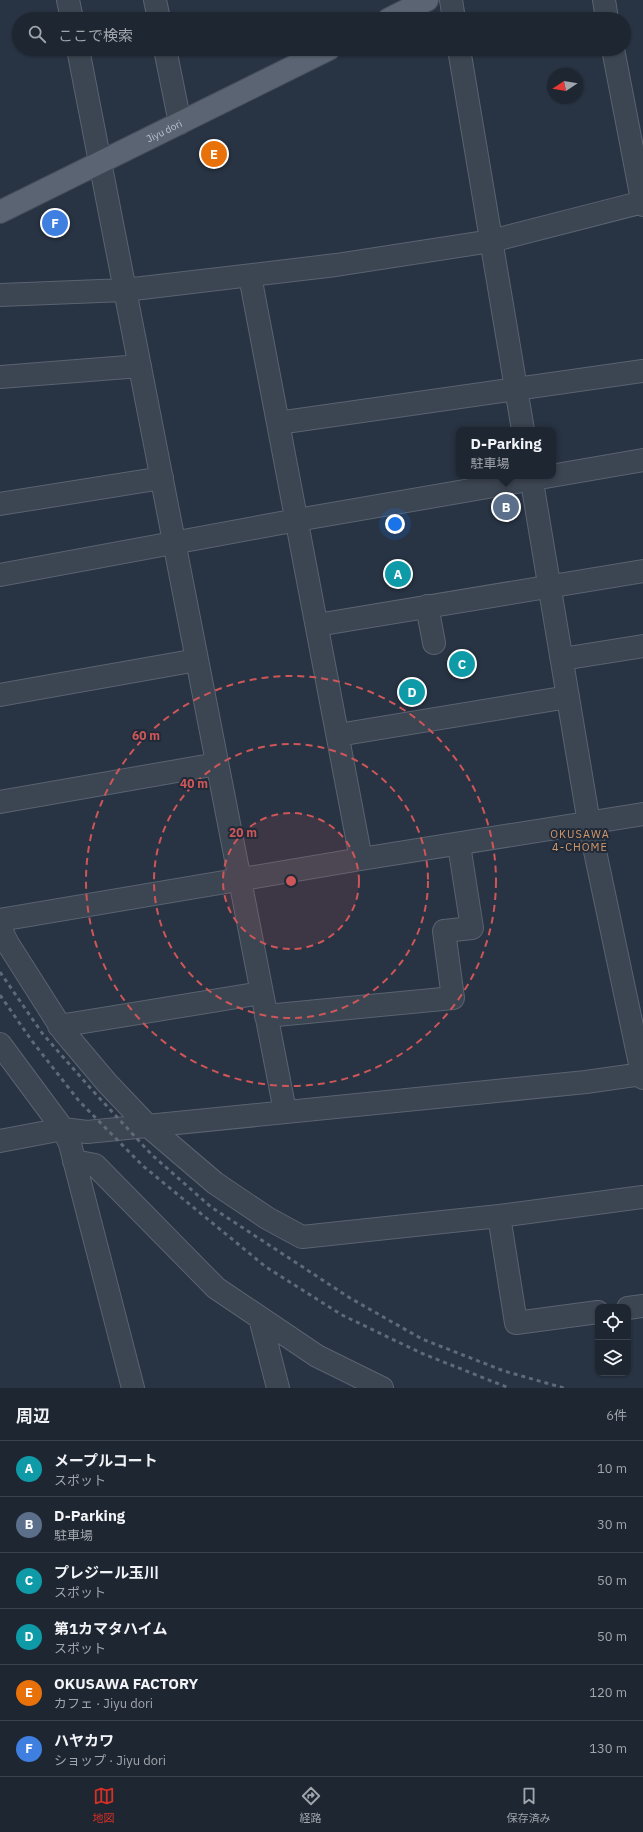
<!DOCTYPE html>
<html lang="ja">
<head>
<meta charset="utf-8">
<style>
	body { margin:0; font-family:"IBM Plex Sans","Noto Sans JP",sans-serif; background:#262e3a; color:#f1f3f6 }
	.controls { position:absolute; right:12px; bottom:12px; display:grid; overflow:hidden; border-radius:8px; box-shadow:0 1px 3px #0004 }
	.controls button { width:36px; height:36px; display:grid; place-items:center; padding:0; border:0; border-bottom:1px solid #3c434d; background:#1e2632; color:#f1f3f6; font:20px sans-serif }
	.compass { position:absolute; left:547px; top:68px; width:36px; height:36px; border-radius:50%; background:#1e2632; box-shadow:0 1px 3px #0004; rotate:258deg }
	.you { position:absolute; left:395px; top:524px; width:14px; height:14px; margin:-10px; border:3px solid #fff; border-radius:50%; background:#1a73e8; box-shadow:0 0 0 6px #1a73e833 }
	.badge { display:grid; place-items:center; width:26px; height:26px; border-radius:50%; background:#d93025; color:#fff; font-size:13px; font-weight:700 }
	.pin { position:absolute; translate:-50% -50%; border:2px solid #fff; box-shadow:0 1px 4px #0006 }
	.popup { position:absolute; left:456px; top:427px; width:100px; height:52px; box-sizing:border-box; display:grid; place-content:center; border-radius:8px; background:#1e2632; filter:drop-shadow(0 1px 3px #0005); font-size:13px; white-space:nowrap; color:#a1a5ac }
	.popup b { font-size:15px; color:#f1f3f6 }
	.popup::after { content:''; position:absolute; left:50%; top:100%; margin-left:-8px; border:8px solid transparent; border-top-color:#1e2632 }
	.list { margin:0; padding:0; list-style:none }
	h2 { display:flex; justify-content:space-between; align-items:center; height:52px; margin:0; padding:0 16px; font-size:17px }
	h2 small { font-size:13px; font-weight:400; color:#a1a5ac }
	.list li { display:grid; grid-template-columns:26px 1fr auto; gap:12px; align-items:center; box-sizing:border-box; height:56px; padding:0 16px; border-top:1px solid #3c434d }
	.list b { display:block; font-size:15px; white-space:nowrap }
	.list p { margin:0; font-size:13px; white-space:nowrap; color:#a1a5ac }
	.list em { font-size:13px; font-style:normal; color:#a1a5ac }
	.icon { flex:none; width:22px; height:22px; fill:none; stroke:currentColor; stroke-width:2; stroke-linecap:round; stroke-linejoin:round }
	.map { position:relative; flex:none; width:643px; height:1388px; overflow:hidden }
	.search { position:absolute; background:#1e2632; box-shadow:0 1px 3px #0004; left:12px; right:12px; top:12px; height:44px; display:flex; align-items:center; gap:10px; box-sizing:border-box; padding:0 14px; border-radius:22px; color:#a1a5ac; font-size:15px }
	.sheet { height:388px; background:#1e2632 }
	nav { display:flex; justify-content:space-around; align-items:center; box-sizing:border-box; height:56px; border-top:1px solid #3c434d; background:#1e2632; font-size:11px; color:#a1a5ac }
	nav a { display:grid; justify-items:center; gap:2px }
	nav .on { color:#d93025 }
	.map>svg:first-child { display:block }
	.lines { fill:none; stroke-linecap:round; stroke-linejoin:round }
	.minor-casing { stroke:#5a6370; stroke-width:24 }
	.major-casing { stroke:#464e5c; stroke-width:24 }
	.minor { stroke:#3c4552; stroke-width:22 }
	.major { stroke:#5a6472; stroke-width:22 }
	.rail { stroke:#5e6979; stroke-width:3; stroke-dasharray:4 4; stroke-linecap:butt }
	.ring { fill:none; stroke:#cd5659; stroke-width:2; stroke-dasharray:7 5 }
	.labels { text-anchor:middle; dominant-baseline:central; stroke-width:4; stroke-linejoin:round; paint-order:stroke }
	.street-label { font-size:10px; fill:#b9c0cc; stroke:#212a38 }
	.neighbourhood-label { font-size:11px; letter-spacing:1px; fill:#d49a6c; stroke:#212a38 }
	.centre { fill:#cd5659; stroke:#212a38; stroke-width:2 }
	.ring-label { font-size:12px; text-anchor:middle; font-weight:bold; fill:#cd5659; stroke:#212a38; stroke-width:4; stroke-linejoin:round; paint-order:stroke }
</style>
</head>
<body>
<div class="map">
<svg width="643" height="1388" viewBox="0 0 643 1388">
	<rect width="100%" height="100%" fill="#283343"/>
	<g class="lines">
		<g class="minor-casing">
			<path id="minor" d="M68 0 72 19
				M155 0 159 19
				M451 0 454 19
				M604 0 607 19
				M78 49 285 1111
				M165 49 180 123
				M459 49 523 430
				M613 49 643 205
				M250 276 361 859
				M0 295 125 290 336 265 491 241 643 202
				M0 377 140 366
				M278 423 643 371
				M531 476 589 823 643 1078
				M0 504 162 478
				M0 575 297 520 643 460
				M427 606 434 643
				M317 625 643 571
				M562 659 643 646
				M0 695 197 660
				M338 735 568 697
				M0 802 217 764
				M0 920 361 859 643 814
				M0 928 8 944 64 1032 107 1083 147 1125 215 1183 267 1218 302 1237 499 1216 643 1197
				M266 1016 453 998 444 931 472 928 459 845
				M59 1026 261 993
				M0 1044 63 1129 70 1144 133 1388
				M0 1141 63 1129 87 1132 586 1082 643 1074
				M74 1161 95 1165 216 1288 317 1356 382 1388
				M499 1216 516 1323 598 1312
				M628 1308 643 1306
				M260 1318 278 1388"/>
		</g>
		<g class="major-casing">
			<g id="major">
				<path d="M389 19 427 0"/>
				<path id="s1" d="M0 212 329 49"/>
			</g>
		</g>
		<use href="#minor" class="minor"/>
		<use href="#major" class="major"/>
		<path class="rail" d="M0 972 42 1033 92 1090 152 1155 211 1207 350 1298 422 1339 504 1371 564 1388
			M0 995 32 1041 79 1101 143 1166 266 1267 342 1315 421 1353 509 1388"/>
	</g>
	<circle cx="291" cy="881" r="68" fill="#cd5659" fill-opacity=".12"/>
	<g class="ring">
		<circle cx="291" cy="881" r="68"/>
		<circle cx="291" cy="881" r="137"/>
		<circle cx="291" cy="881" r="205"/>
	</g>
	<g class="labels">
		<g class="street-label">
			<text stroke="none"><textPath href="#s1" startOffset="183">Jiyu dori</textPath></text>
		</g>
		<g class="neighbourhood-label">
			<text x="580" y="834">OKUSAWA<tspan x="580" dy="13">4-CHOME</tspan></text>
		</g>
	</g>
	<circle cx="291" cy="881" r="6" class="centre"/>
	<g class="ring-label">
		<text x="146" y="740">60 m</text>
		<text x="194" y="788">40 m</text>
		<text x="243" y="837">20 m</text>
	</g>
</svg>
<div class="controls">
<button><svg class="icon" aria-label="locate" viewBox="0 0 24 24"><circle cx="12" cy="12" r="6"/><path d="M12 2v4M12 18v4M2 12h4M18 12h4"/></svg></button>
<button><svg class="icon" aria-label="layers" viewBox="0 0 24 24"><path d="M12 4l9 5-9 5-9-5zM3 14l9 5 9-5"/></svg></button>
</div>
<svg class="compass" viewBox="-18 -18 36 36"><path d="M0-13l5 13h-10z" fill="#e53935"/><path d="M0 13l5-13h-10z" fill="#a1a5ac"/></svg>
<div class="you"></div>
<div class="pin badge" style="left:398px;top:574px;background:#0f9aa8">A</div>
<div class="pin badge" style="left:506px;top:507px;background:#5c6f8a">B</div>
<div class="popup"><b>D-Parking</b>駐車場</div>
<div class="pin badge" style="left:462px;top:664px;background:#0f9aa8">C</div>
<div class="pin badge" style="left:412px;top:692px;background:#0f9aa8">D</div>
<div class="pin badge" style="left:214px;top:154px;background:#e8710a">E</div>
<div class="pin badge" style="left:55px;top:223px;background:#3f7fe0">F</div>
<div class="search"><svg class="icon" aria-label="search" viewBox="0 0 24 24"><circle cx="10" cy="10" r="6"/><path d="M15 15l6 6"/></svg>ここで検索</div>
</div>
<section class="sheet">
<h2>周辺<small>6件</small></h2>
<ul class="list">
<li><span class="badge" style="background:#0f9aa8">A</span><div><b>メープルコート</b><p>スポット</p></div><em>10 m</em></li>
<li><span class="badge" style="background:#5c6f8a">B</span><div><b>D-Parking</b><p>駐車場</p></div><em>30 m</em></li>
<li><span class="badge" style="background:#0f9aa8">C</span><div><b>プレジール玉川</b><p>スポット</p></div><em>50 m</em></li>
<li><span class="badge" style="background:#0f9aa8">D</span><div><b>第1カマタハイム</b><p>スポット</p></div><em>50 m</em></li>
<li><span class="badge" style="background:#e8710a">E</span><div><b>OKUSAWA FACTORY</b><p>カフェ · Jiyu dori</p></div><em>120 m</em></li>
<li><span class="badge" style="background:#3f7fe0">F</span><div><b>ハヤカワ</b><p>ショップ · Jiyu dori</p></div><em>130 m</em></li>
</ul>
</section>
<nav>
<a class="on"><svg class="icon" aria-label="map" viewBox="0 0 24 24"><path d="M3 6l6-2 6 2 6-2v14l-6 2-6-2-6 2zM9 4v14M15 6v14"/></svg>地図</a>
<a><svg class="icon" aria-label="directions" viewBox="0 0 24 24"><path d="M12 3l9 9-9 9-9-9zM9 14v-3h6M13 9l2 2-2 2"/></svg>経路</a>
<a><svg class="icon" aria-label="saved" viewBox="0 0 24 24"><path d="M7 4h10v16l-5-4-5 4z"/></svg>保存済み</a>
</nav>
</body>
</html>
